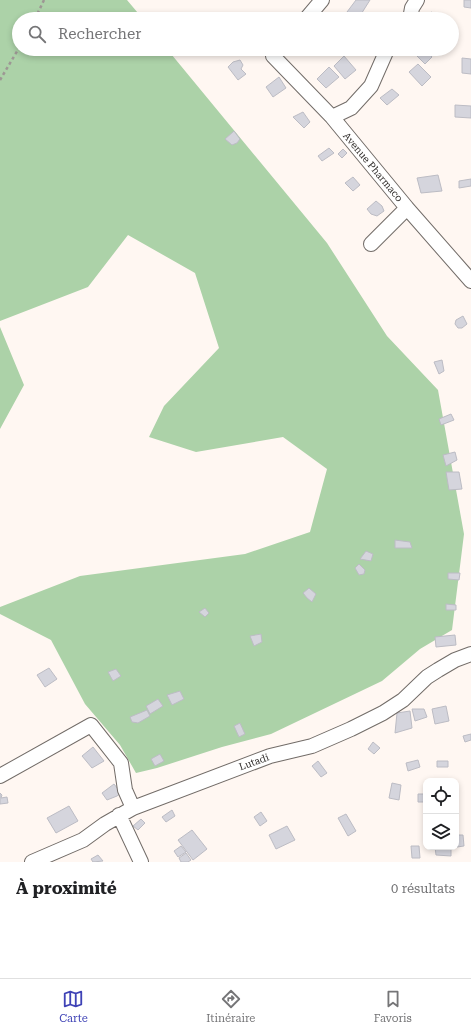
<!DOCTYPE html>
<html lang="fr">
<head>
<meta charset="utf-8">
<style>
	body { margin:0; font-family:"Roboto Serif",serif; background:#f2f2f2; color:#202124 }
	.controls { position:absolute; right:12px; bottom:12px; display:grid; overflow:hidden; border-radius:8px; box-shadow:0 2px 6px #0003 }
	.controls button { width:36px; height:36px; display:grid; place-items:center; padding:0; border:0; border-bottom:1px solid #e0e0e0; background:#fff; color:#202124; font:20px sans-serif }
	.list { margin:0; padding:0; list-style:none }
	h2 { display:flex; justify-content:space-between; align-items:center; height:52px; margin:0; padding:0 16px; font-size:17px }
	h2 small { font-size:13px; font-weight:400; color:#757577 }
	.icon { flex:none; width:22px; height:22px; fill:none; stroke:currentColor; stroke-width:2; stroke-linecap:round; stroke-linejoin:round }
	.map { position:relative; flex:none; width:471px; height:862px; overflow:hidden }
	.search { position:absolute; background:#fff; box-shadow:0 2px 6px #0003; left:12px; right:12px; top:12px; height:44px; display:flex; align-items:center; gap:10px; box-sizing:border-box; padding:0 14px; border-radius:22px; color:#757577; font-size:15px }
	.sheet { height:116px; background:#fff }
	nav { display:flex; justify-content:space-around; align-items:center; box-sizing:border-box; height:56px; border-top:1px solid #e0e0e0; background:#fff; font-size:11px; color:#757577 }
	nav a { display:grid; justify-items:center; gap:2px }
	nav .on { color:#3e42b6 }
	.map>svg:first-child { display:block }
	.green { fill:#acd2a8 }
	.building { fill:#d5d5dd; stroke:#bcbcc4 }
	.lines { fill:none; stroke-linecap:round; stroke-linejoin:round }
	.minor-casing { stroke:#726c68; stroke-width:16 }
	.path { stroke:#9d9794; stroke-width:2.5; stroke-dasharray:3 3; stroke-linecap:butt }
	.minor { stroke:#fff; stroke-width:14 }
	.labels { text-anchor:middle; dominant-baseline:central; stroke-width:3.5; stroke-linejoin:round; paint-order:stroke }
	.street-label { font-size:10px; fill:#322f2d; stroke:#fff }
</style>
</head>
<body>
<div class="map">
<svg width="471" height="862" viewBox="0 0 471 862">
	<rect width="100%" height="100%" fill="#fff7f2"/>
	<path class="green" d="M0 0H127L143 19H19V49H167L327 243 387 336 438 390 464 534 452 630 420 649 382 681 271 734 222 747 157 768 136 773 120 745 85 704 51 640 0 614V607L80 576 245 554 310 532 327 469 283 437 196 452 149 437 164 406 219 348 195 273 128 235 88 287 0 321Z
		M0 327 24 385 0 429Z"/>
	<path class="building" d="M356 0H370L358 19 347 12Z
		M464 0H471V8L464 7Z
		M431 12 449 19H429Z
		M326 49H340L333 56Z
		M418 49H425L432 57 425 64 416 55 421 51Z
		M344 56 356 70 345 79 334 66Z
		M462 58 471 59V74L462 73Z
		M240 60 243 65 241 69 246 74 238 80 228 67 233 62Z
		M418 64 431 77 422 86 409 72Z
		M329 67 339 77 326 88 317 79Z
		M279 77 286 88 273 97 266 87Z
		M392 89 399 95 387 105 380 98Z
		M455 105 471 106V118L455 117Z
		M303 112 310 122 304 128 293 117Z
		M234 131 240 139 237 143 232 145 225 139Z
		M329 148 334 153 322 161 318 156Z
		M343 149 347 153 342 158 338 154Z
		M438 175 442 191 421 193 417 178Z
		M353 177 360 185 353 191 345 183Z
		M471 179V186L459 188V181Z
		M376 201 382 206 384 211 377 216 371 214 367 209Z
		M463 316 467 324 462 328H458L455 324 456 320Z
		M442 360 444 371 439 374 434 362Z
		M451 414 454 420 441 425 439 419Z
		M455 452 457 460 446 466 443 455Z
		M446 472H459L462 489 449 490Z
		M395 540 410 542 412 548H395Z
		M366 551 373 554 371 561 360 559Z
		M359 564 365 570 364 574 359 575 355 568Z
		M448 573H460L459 580 448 579Z
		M309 588 316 594 312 602 307 598 303 593Z
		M446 604 456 605V610H446Z
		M205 608 209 613 205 617 199 612Z
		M261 634 262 642 254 646 250 636Z
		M455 635 456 645 436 647 435 637Z
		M49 668 57 679 45 687 37 675Z
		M116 669 121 676 113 681 108 672Z
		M180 691 184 699 172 705 167 695Z
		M158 699 163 706 150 714 146 706Z
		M446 706 449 721 435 724 432 709Z
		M412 709H424L427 717 415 721Z
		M147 710 150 716 138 723 132 722 130 717Z
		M410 711 412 728 395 733 397 713Z
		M240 723 245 734 239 737 234 726Z
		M471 734V740L465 742 463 736Z
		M373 742 380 748 374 754 368 749Z
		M93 747 104 761 92 768 82 756Z
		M160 754 164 761 155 766 151 759Z
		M418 760 420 767 408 771 406 763Z
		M318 761 327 773 321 777 312 766Z
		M437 761H448V767H437Z
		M392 783 401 785 399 800 389 798Z
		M114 784 121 793 117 796 107 800 102 793Z
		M0 793 2 795 1 798 7 797 8 803 0 804Z
		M418 794H426V802H418Z
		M69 806 78 821 56 833 47 818Z
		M172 810 175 816 166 822 162 817Z
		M261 812 267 821 260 826 254 817Z
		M346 814 356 831 348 836 338 818Z
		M141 819 145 823 138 830 133 826Z
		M287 826 295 840 276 849 269 835Z
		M192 830 207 849 193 860 178 840Z
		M456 835H463L464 846 457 847Z
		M181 846 186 852 178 857 174 851Z
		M411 846H419L420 858H412Z
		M435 847H451V856L436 855Z
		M186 853 191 860 188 862H181L179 858Z
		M98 855 103 861 93 862 91 859Z"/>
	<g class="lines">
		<g class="minor-casing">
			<path id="minor" d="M306 19 322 0
				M410 19 412 8 417 0
				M279 49 273 56 332 117 407 208 471 281
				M332 117 351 108 371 86 386 52 388 49
				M371 244 407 208
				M0 776 91 725 121 763 125 790 133 808
				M119 815 141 862
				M32 862 83 840 105 824 133 808 270 756 312 746 351 729 383 713 403 700 427 677 438 670 455 660 471 654"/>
		</g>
		<path class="path" d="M35 19 44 0
			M0 80 19 48"/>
		<use href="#minor" class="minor"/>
	</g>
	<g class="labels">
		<g class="street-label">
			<text transform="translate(373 167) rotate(50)">Avenue Pharmaco</text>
			<text transform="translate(254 762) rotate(-20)">Lutadi</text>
		</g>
	</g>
</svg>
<div class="controls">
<button><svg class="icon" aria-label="locate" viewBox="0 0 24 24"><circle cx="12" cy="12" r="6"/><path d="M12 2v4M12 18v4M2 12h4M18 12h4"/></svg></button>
<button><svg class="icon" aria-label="layers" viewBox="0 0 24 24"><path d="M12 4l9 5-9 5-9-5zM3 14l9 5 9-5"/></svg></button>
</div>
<div class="search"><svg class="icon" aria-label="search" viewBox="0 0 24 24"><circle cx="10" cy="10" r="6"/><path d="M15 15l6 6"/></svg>Rechercher</div>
</div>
<section class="sheet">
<h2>À proximité<small>0 résultats</small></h2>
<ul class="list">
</ul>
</section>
<nav>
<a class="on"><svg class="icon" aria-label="map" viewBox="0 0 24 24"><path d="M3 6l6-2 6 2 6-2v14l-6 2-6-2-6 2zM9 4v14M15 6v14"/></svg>Carte</a>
<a><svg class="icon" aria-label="directions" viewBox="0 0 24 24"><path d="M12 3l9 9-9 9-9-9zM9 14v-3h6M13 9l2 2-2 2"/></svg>Itinéraire</a>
<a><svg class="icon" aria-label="saved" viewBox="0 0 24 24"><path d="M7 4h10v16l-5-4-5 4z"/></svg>Favoris</a>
</nav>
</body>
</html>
